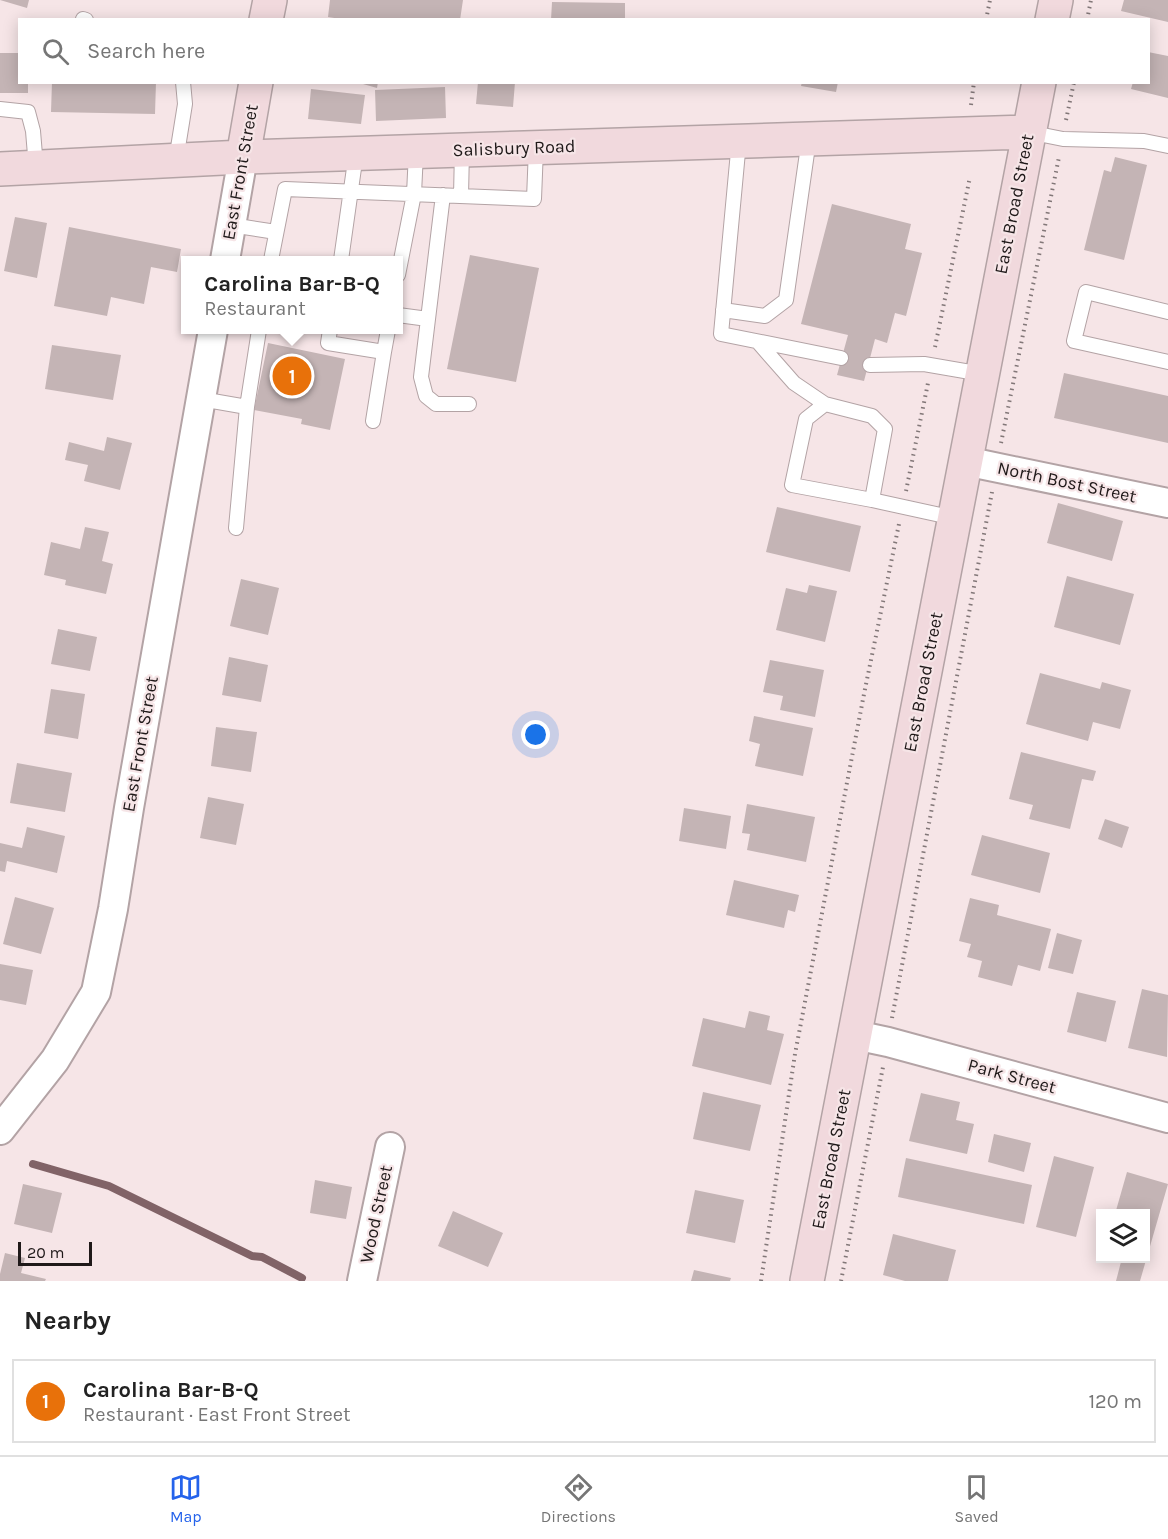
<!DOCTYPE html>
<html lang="en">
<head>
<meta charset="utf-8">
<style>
	body { margin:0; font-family:Karla,sans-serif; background:#f2f2f2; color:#222 }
	.controls { position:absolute; right:18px; bottom:18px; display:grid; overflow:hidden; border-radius:0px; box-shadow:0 3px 15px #0003 }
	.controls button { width:54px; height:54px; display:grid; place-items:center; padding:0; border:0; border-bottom:2px solid #e0e0e0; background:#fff; color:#222; font:30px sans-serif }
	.scale { position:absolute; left:18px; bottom:15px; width:74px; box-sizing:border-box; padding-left:6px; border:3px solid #1f1919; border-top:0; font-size:16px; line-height:21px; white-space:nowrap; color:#1f1919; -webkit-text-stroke:4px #f6e5e7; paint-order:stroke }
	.you { position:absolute; left:536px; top:735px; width:21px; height:21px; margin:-15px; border:4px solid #fff; border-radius:50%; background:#1a73e8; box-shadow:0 0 0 9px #1a73e833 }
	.badge { display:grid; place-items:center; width:39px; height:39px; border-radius:50%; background:#2563eb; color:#fff; font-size:20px; font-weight:700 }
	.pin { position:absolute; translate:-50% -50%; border:3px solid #fff; box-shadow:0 2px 6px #0006 }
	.popup { position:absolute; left:181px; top:256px; width:222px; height:78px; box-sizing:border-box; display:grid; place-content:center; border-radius:0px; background:#fff; filter:drop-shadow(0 2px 4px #0005); font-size:20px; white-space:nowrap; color:#767676 }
	.popup b { font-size:22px; color:#222 }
	.popup::after { content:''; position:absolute; left:50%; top:100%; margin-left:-12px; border:12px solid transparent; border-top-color:#fff }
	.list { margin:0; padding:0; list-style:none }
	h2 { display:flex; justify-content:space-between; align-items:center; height:78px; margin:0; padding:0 24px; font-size:26px }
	h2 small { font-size:20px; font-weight:400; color:#767676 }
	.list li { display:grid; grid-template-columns:39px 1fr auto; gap:18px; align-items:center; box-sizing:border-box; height:84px; margin:0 12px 12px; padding:0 12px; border:2px solid #e0e0e0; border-radius:0px }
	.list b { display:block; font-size:22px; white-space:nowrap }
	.list p { margin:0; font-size:20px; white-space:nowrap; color:#767676 }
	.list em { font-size:20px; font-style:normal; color:#767676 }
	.icon { flex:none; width:33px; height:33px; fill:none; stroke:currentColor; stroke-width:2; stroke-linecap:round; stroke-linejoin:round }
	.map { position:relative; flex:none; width:1168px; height:1281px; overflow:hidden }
	.search { position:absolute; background:#fff; box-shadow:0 3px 15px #0003; left:18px; right:18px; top:18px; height:66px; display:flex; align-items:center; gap:15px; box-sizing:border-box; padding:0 21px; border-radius:0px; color:#767676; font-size:22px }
	.sheet { height:174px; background:#fff }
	nav { display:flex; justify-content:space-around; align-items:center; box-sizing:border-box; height:84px; border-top:2px solid #e0e0e0; background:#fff; font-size:16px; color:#767676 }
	nav a { display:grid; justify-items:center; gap:3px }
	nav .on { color:#2563eb }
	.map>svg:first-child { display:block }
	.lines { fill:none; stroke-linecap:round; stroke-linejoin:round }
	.stream { stroke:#816367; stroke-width:8 }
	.building { fill:#c4b4b5 }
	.lane-casing { stroke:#b3a3a5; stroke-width:16 }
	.street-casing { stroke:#b3a3a5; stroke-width:32 }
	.secondary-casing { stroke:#b3a3a5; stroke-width:36 }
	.path { stroke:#827778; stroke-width:4; stroke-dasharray:1.5 4.5; stroke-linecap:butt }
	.lane { stroke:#fff; stroke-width:14 }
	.street { stroke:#fff; stroke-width:28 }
	.secondary { stroke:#f1d9dd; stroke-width:33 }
	.labels { text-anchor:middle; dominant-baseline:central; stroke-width:4.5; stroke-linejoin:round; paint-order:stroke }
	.street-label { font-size:18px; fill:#1f1919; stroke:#f6e5e7 }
</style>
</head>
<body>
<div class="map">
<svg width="1168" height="1281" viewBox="0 0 1168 1281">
	<rect width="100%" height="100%" fill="#f6e5e7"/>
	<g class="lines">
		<path class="stream" d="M33 1164 109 1186 252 1256 262 1257 302 1278"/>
	</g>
	<path class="building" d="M0 0H29L27 8Z
		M330 0H463L460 20H347L328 17Z
		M1124 0H1168V22L1121 11Z
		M552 2 625 3V20H551Z
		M1148 52 1168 56V98L1131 89 1133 82H1148Z
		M0 53H20V82H28V93H0Z
		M52 82H156L155 114 51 112Z
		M356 82H378L377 88Z
		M478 82H515L513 107 476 104Z
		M802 82H838L836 92 801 86Z
		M445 87 446 118 376 121 375 90Z
		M311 89 365 95 361 124 308 119Z
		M1115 157 1147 165 1124 260 1084 250 1104 170 1111 172Z
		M832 204 911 224 905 249 922 253 906 316 895 313 887 343 875 339 864 381 837 375 848 335 801 324Z
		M15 217 47 223 37 278 4 271Z
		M69 227 181 249 177 272 151 267 144 304 111 297 107 316 54 306Z
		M470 255 539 268 516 382 447 369Z
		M268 343 345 359 330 430 301 424 302 419 254 410Z
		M52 345 121 355 113 400 45 389Z
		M1064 373 1168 396V443L1054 418Z
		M107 437 132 443 120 490 84 481 88 465 65 460 69 442 104 451Z
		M1058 503 1123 521 1112 561 1047 543Z
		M777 507 861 526 850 572 766 552Z
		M85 527 109 532 102 561 113 564 106 594 65 585 66 580 44 575 51 542 80 549Z
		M1067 576 1134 594 1120 645 1054 627Z
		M241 579 279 588 268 635 230 626Z
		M809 585 837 591 825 642 776 630 786 588 807 593Z
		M58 629 97 637 90 671 51 664Z
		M229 657 268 665 261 702 222 695Z
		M770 660 824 670 815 717 780 710 783 696 763 692Z
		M1040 673 1100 689 1102 682 1131 690 1120 729 1093 722 1088 741 1026 724Z
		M51 689 85 694 78 739 44 733Z
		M754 716 813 728 803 776 755 766 760 744 749 741Z
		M216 727 257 732 251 772 211 766Z
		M1021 752 1096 771 1093 781 1082 779 1070 829 1029 819 1033 805 1009 799Z
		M17 763 72 773 65 812 10 803Z
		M208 797 244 804 236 845 200 838Z
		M747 804 815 817 806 862 747 850 750 834 742 833Z
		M684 808 731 816 726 849 679 841Z
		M1105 819 1129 827 1122 848 1098 839Z
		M27 827 65 836 57 873 7 861 5 872 0 871V843L22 848Z
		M982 835 1050 853 1040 893 971 875Z
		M734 880 799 895 795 912 788 910 784 928 726 915Z
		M15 897 54 908 41 954 3 944Z
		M970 898 999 905 997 915 1051 929 1040 971 1018 965 1012 986 978 977 982 961 967 957 971 944 959 941Z
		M1057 933 1082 940 1073 974 1048 968Z
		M0 964 33 970 26 1005 0 1000Z
		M1142 989 1168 995 1167 1057 1128 1048Z
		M1077 992 1116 1001 1106 1042 1067 1032Z
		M749 1011 770 1016 767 1030 784 1034 771 1085 692 1066 703 1018 745 1028Z
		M703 1092 761 1105 750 1151 693 1139Z
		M921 1093 960 1102 956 1120 974 1124 967 1154 909 1141Z
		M994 1134 1031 1143 1024 1172 988 1162Z
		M1054 1156 1094 1167 1076 1237 1036 1227Z
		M906 1158 1032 1185 1024 1224 898 1197Z
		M1127 1172 1168 1184 1140 1281H1116L1122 1258H1146V1214H1115Z
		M315 1180 352 1187 346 1219 310 1213Z
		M23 1184 62 1193 52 1233 14 1224Z
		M695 1190 744 1200 735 1243 686 1233Z
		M453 1211 503 1233 488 1267 438 1246Z
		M893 1234 956 1250 948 1281H905L883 1275Z
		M5 1253 25 1258 21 1273 46 1279 45 1281H0V1274Z
		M694 1270 731 1278 730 1281H691Z"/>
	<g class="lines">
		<g class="lane-casing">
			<path id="lane" d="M83 19 86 20
				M0 109 28 112 33 131 36 167
				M1028 132 1063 139 1144 141 1168 146
				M739 141 721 334 841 358
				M176 160 185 104 183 82
				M443 195 421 377 426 396 436 404H469
				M461 196 462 150
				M231 225 276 232
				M271 260 285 189 534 199 536 148
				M341 260 356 154
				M398 275 414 194 416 152
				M723 310 765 316 786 300 809 139
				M1168 312 1086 292 1074 341 1168 362
				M398 315 428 319
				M330 330 328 343 384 352 388 330
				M758 342 794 383 825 404 872 416 885 429 872 500
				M870 365 924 364 982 374
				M201 399 247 407
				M825 404 806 419 792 485 872 500 954 518
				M373 421 384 352
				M236 528 247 407 259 330"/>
		</g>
		<g class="street-casing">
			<path id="street" d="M225 260 243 157
				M965 461 1168 503
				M855 1035 888 1042 1168 1118
				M0 1130 55 1060 96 992 113 909 129 808 213 330
				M362 1281 390 1147"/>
		</g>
		<g class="secondary-casing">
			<path id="secondary" d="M266 20 270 0
				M1052 20 1056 0
				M243 157 256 82
				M0 169 243 157 1028 132
				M807 1281 1039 82"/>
		</g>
		<path class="path" d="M986 20 990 0
			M1087 20 1091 0
			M971 105 974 82
			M1066 120 1074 82
			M935 347 970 177
			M1001 443 1059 157
			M906 491 928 383
			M892 1018 992 492
			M761 1281 795 1054 864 694 899 524
			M841 1281 883 1067"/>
		<use href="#lane" class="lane"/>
		<use href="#street" class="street"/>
		<use href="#secondary" class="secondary"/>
	</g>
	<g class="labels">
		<g class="street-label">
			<text transform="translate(514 148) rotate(-2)">Salisbury Road</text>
			<text transform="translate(240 172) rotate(-80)">East Front Street</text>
			<text transform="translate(1014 204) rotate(-79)">East Broad Street</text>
			<text transform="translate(1067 482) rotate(12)">North Bost Street</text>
			<text transform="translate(923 682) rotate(-79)">East Broad Street</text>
			<text transform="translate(140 744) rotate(-80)">East Front Street</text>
			<text transform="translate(1012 1076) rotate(15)">Park Street</text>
			<text transform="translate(831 1159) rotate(-79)">East Broad Street</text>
			<text transform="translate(376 1214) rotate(-78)">Wood Street</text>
		</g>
	</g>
</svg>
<div class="controls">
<button><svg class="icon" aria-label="layers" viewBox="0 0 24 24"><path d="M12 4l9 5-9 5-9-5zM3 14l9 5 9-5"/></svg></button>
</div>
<div class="scale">20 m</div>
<div class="you"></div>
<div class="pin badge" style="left:292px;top:376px;background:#e8710a">1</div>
<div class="popup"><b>Carolina Bar-B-Q</b>Restaurant</div>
<div class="search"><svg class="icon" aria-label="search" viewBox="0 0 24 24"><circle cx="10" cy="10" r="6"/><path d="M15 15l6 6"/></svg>Search here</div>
</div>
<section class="sheet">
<h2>Nearby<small></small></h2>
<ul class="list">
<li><span class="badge" style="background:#e8710a">1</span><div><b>Carolina Bar-B-Q</b><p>Restaurant · East Front Street</p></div><em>120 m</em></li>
</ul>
</section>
<nav>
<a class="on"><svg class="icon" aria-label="map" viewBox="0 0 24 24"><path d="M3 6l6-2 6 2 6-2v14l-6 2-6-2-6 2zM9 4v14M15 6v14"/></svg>Map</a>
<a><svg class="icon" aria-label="directions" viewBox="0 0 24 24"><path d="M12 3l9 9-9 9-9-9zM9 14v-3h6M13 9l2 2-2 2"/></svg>Directions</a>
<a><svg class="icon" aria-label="saved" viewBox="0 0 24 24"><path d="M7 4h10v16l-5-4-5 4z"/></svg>Saved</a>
</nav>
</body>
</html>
